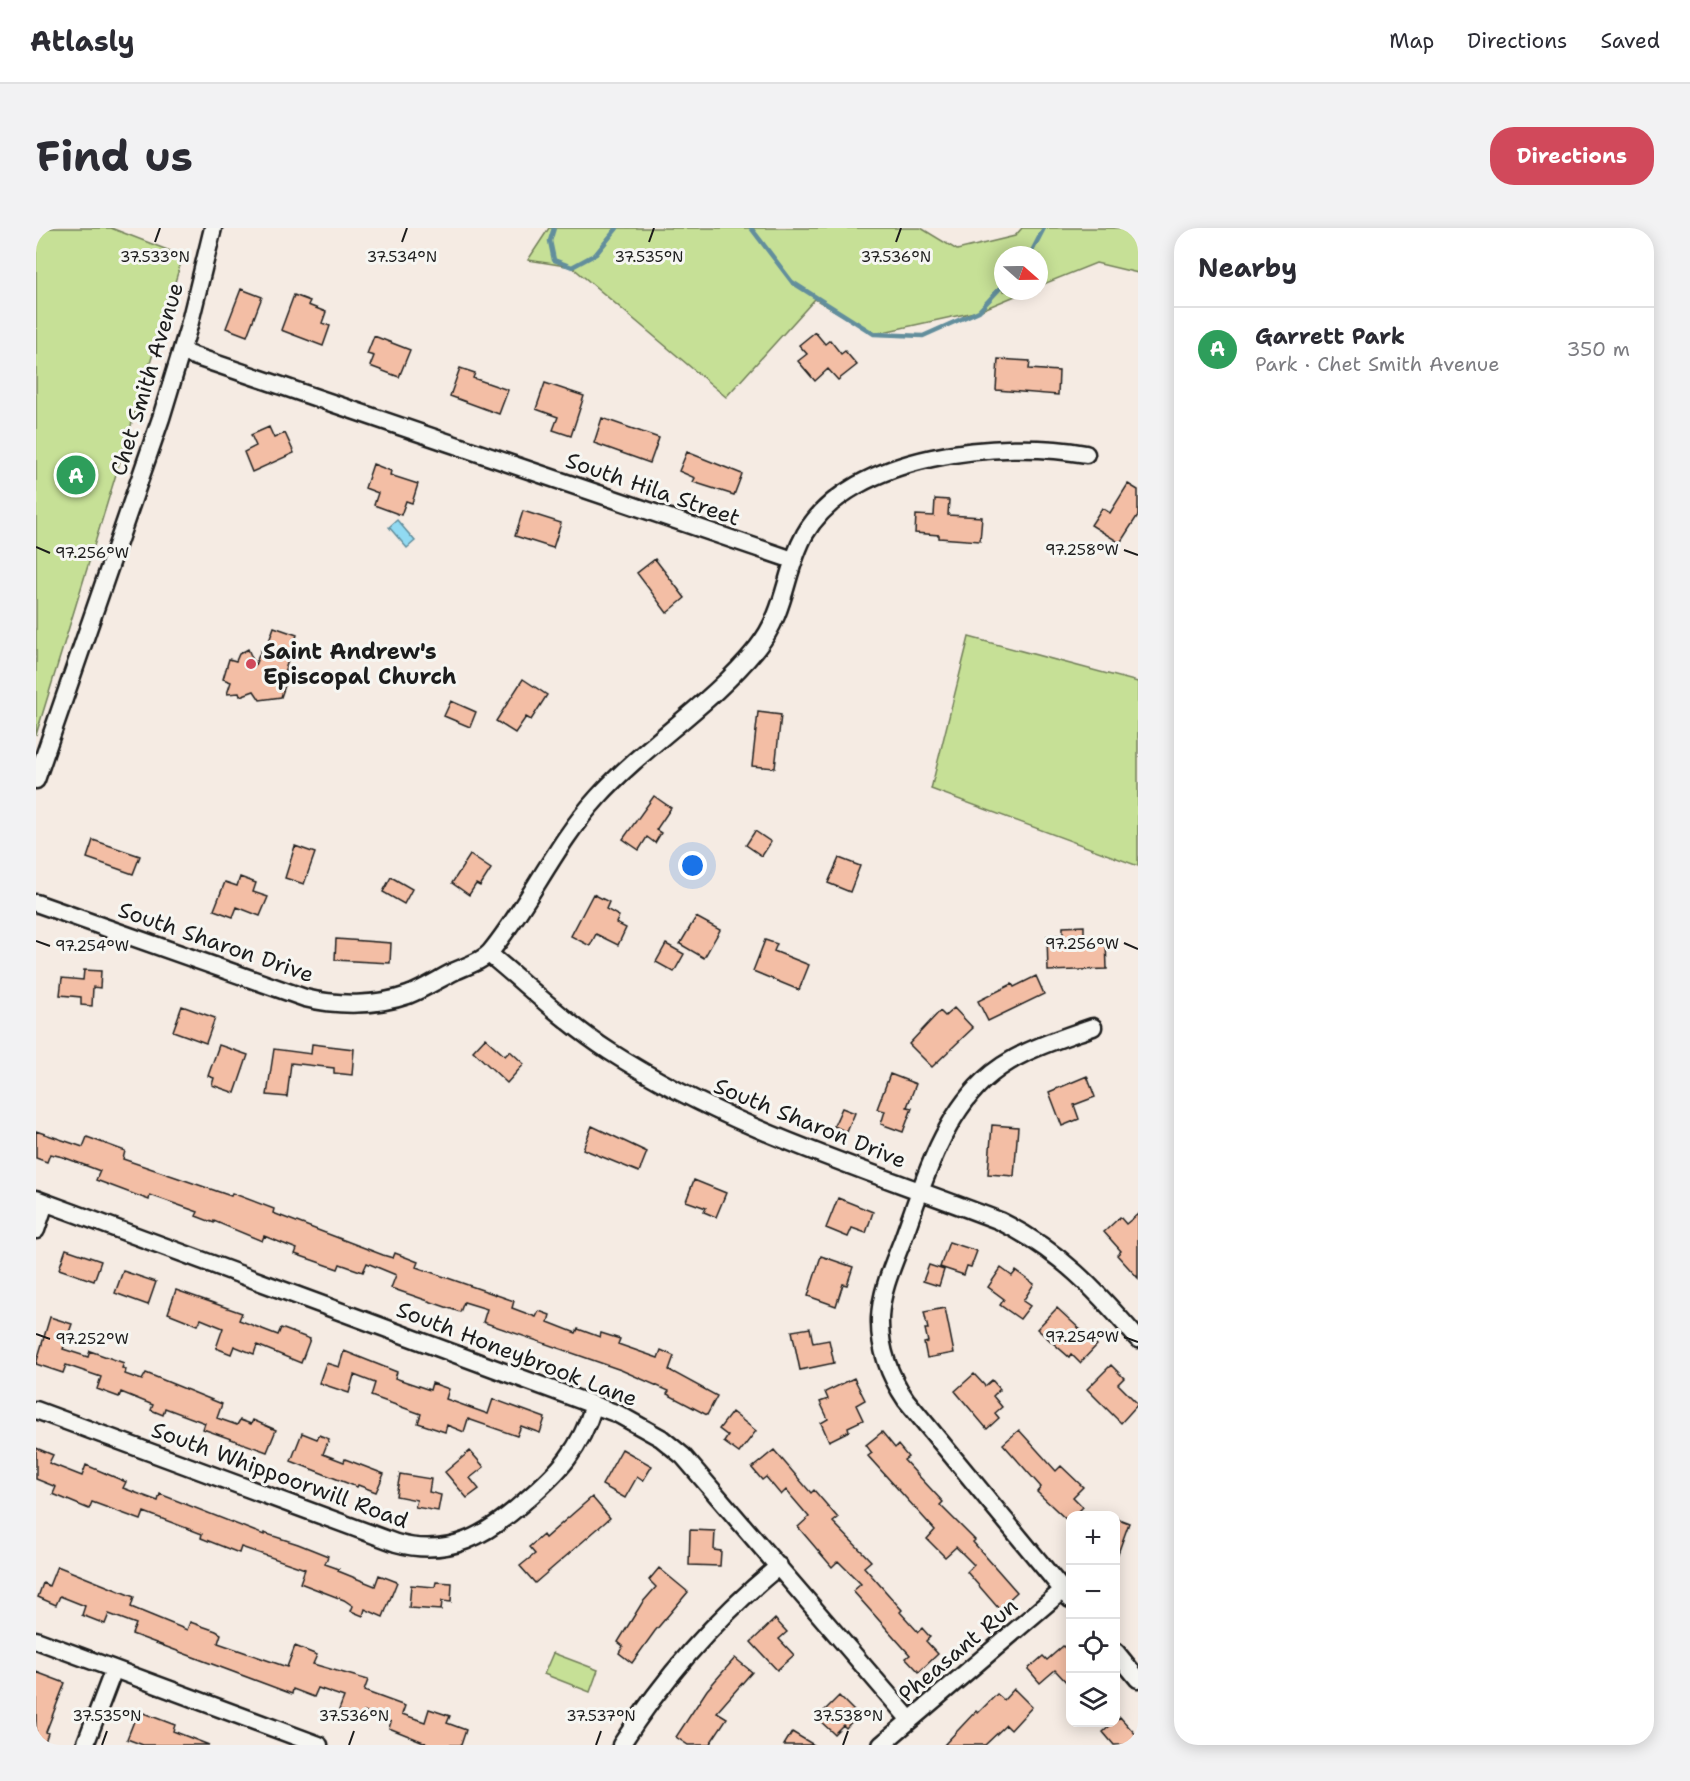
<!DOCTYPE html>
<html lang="en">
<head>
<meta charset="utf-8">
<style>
	body { margin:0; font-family:"Shantell Sans",sans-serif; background:#f2f2f3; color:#2b2b33 }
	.controls { position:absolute; right:18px; bottom:18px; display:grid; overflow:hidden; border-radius:12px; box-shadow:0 3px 15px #0003 }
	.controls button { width:54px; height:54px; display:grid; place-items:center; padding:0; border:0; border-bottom:2px solid #e1e1e2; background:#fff; color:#2b2b33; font:30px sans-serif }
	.compass { position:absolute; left:958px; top:18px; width:54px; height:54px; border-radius:50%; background:#fff; box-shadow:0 3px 15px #0003; rotate:110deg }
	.you { position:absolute; left:657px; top:638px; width:21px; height:21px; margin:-15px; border:4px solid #fff; border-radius:50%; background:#1a73e8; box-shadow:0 0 0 9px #1a73e833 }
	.badge { display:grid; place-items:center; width:39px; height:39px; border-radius:50%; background:#d1495b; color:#fff; font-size:20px; font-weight:700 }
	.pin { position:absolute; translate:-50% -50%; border:3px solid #fff; box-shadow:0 2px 6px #0006 }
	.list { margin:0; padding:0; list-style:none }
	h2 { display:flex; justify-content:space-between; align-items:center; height:78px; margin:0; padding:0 24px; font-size:26px }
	h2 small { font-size:20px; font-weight:400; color:#7c7c81 }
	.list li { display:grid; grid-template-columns:39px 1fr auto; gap:18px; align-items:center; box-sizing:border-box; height:84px; padding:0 24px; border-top:2px solid #e1e1e2 }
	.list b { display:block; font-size:22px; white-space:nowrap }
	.list p { margin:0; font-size:20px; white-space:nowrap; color:#7c7c81 }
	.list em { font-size:20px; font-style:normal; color:#7c7c81 }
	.icon { flex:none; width:33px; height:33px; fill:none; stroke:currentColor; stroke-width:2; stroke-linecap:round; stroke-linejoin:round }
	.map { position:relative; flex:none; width:1102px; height:1517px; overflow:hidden; border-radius:24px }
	header { display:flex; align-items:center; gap:36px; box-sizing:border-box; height:84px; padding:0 30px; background:#fff; border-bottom:2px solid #e1e1e2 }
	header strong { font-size:28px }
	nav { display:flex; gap:33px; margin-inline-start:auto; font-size:21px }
	.intro { display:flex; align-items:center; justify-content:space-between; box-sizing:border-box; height:144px; padding:0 36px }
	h1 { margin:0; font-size:42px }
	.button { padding:15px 27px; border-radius:24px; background:#d1495b; color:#fff; font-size:21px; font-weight:700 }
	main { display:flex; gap:36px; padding:0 36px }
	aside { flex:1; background:#fff; border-radius:24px; box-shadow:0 3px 15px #0003 }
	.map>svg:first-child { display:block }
	.green { fill:#c6e096; stroke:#717e59; stroke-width:1.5 }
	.water { fill:#91daf2; stroke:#628e9c; stroke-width:1.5 }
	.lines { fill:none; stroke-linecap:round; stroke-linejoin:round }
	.stream { stroke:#628e9c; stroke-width:4.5 }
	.building { fill:#f3bea5; stroke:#1c1c1c; stroke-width:1.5 }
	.minor-casing { stroke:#1c1c1c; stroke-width:21 }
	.minor { stroke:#f6f6f2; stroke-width:16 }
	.ticks { fill:none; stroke:#1c1c1c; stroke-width:2 }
	.poi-dot { fill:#d1495b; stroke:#f6f6f2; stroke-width:2 }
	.labels { text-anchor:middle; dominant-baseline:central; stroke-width:6; stroke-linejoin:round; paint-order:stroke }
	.street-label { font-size:22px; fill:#1c1c1c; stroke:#f6f6f2 }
	.poi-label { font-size:22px; font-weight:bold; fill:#1c1c1c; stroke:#f6f6f2; text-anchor:start }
	.ticks-label { font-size:15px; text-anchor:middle; fill:#1c1c1c; stroke:#f6f6f2; stroke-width:6; stroke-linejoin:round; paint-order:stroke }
</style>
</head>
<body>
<header>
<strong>Atlasly</strong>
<nav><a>Map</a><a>Directions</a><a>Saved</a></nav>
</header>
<div class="intro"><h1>Find us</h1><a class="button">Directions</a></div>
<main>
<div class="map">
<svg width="1102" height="1517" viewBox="0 0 1102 1517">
	<rect width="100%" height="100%" fill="#f5ebe3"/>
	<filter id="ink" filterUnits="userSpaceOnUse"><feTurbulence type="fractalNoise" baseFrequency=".0167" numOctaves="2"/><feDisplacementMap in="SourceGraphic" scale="12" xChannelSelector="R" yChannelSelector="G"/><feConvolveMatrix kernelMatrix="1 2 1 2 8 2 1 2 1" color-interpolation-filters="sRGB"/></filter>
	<g filter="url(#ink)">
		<path class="green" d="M0 0H75L147 28 0 507Z
			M513 0H885L921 22 979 8 986 0H1102V45L1060 35 1003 58V27H967V63H991L943 83 838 106 779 71 690 169 536 39 492 32Z
			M933 409 1102 454V638L895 561Z
			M517 1425 562 1442 554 1464 508 1446Z"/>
		<path class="water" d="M361 292 379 313 371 320 353 299Z"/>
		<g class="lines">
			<path class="stream" d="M518 0 514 13 518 32 536 39 560 26 581 0
				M715 0 756 54 838 106 887 108 943 83 967 57
				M994 27 1008 0"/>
		</g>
		<path class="building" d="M205 61 226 69 211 108 190 100Z
			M258 67 274 73 272 77 290 84 286 95 294 98 287 118 245 102Z
			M779 104 789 116 794 112 805 126 809 123 821 137 802 152 792 141 779 153 762 133 771 126 763 117Z
			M338 108 374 122 363 149 334 138 338 128 331 126Z
			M962 131 994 133 993 141 1023 143 1022 167 960 162Z
			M424 140 439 145 437 150 472 162 463 186 414 168Z
			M509 155 548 168 535 208 517 202 522 189 500 181Z
			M566 190 623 210 614 235 558 215Z
			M233 199 238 210 249 205 258 225 216 244 208 224 220 218 215 207Z
			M651 224 706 246 698 267 657 254 659 250 643 243Z
			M337 236 355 243 354 247 382 256 376 275 370 273 365 287 338 277 342 265 329 260Z
			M1092 256 1102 262V287L1084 315 1055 297 1066 280 1074 285Z
			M899 271 913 272 912 287 946 289 944 313 903 310V307L879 305 880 287 898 288Z
			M487 283 525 295 517 320 479 308Z
			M619 331 649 370 631 385 601 345Z
			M238 399 261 407 247 447 251 452 245 469 224 472 218 463 204 468 203 465 191 466 195 454 187 451 193 431 200 433 203 426 212 421 219 437 226 420 231 419Z
			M487 451 511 467 495 492 490 489 479 505 460 493Z
			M415 473 440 484 434 499 408 488Z
			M722 484 745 487 739 540 716 538Z
			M618 568 635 580 620 602 625 605 619 615 611 609 603 622 587 611Z
			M719 603 735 614 726 628 710 617Z
			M57 612 104 628 97 646 51 630Z
			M259 618 279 625 268 656 249 650Z
			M434 627 455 641 444 658 440 656 433 667 416 655Z
			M803 630 824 638 814 664 792 655Z
			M204 649 220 655 217 664 232 669 224 688 201 679 197 689 178 682 189 654 201 658Z
			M355 649 376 661 368 676 347 664Z
			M557 666 573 674 570 681 583 688 580 695 590 700 582 717 560 706 554 718 535 708Z
			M660 689 684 702 668 730 644 716Z
			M1048 698V714L1070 713 1071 741 1012 743 1011 708 1027 707V699Z
			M300 711 355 715 354 735 299 732Z
			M729 712 741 716 738 723 773 737 763 762 717 743Z
			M630 716 648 726 638 744 620 734Z
			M48 742 65 743 64 760 57 759 56 778 45 777V769L24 767 26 750 47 752Z
			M1000 748 1008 766 952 793 942 773 976 756 978 759Z
			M146 778 179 790 170 815 137 803Z
			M918 780 937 800 896 839 873 816 904 783 909 788Z
			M449 810 469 828 474 823 488 836 471 855 437 823Z
			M276 816 318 821 316 847 298 845V840L255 835 251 869 231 867 238 821 275 826Z
			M183 817 212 827 199 865 176 857 178 850 172 848Z
			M854 846 880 856 871 879 876 880 867 904 845 896 849 883 841 881Z
			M1051 848 1059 869 1038 877 1043 891 1026 898 1013 864Z
			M806 880 819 885 811 904 798 898Z
			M956 897 982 899 978 948 952 946Z
			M556 898 611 924 603 944 547 921Z
			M0 903 47 919 51 909 89 923 87 931 195 968 196 965 238 981 237 985 347 1027 357 1030 359 1025 382 1034 380 1039 478 1073 476 1080 500 1089 503 1083 514 1087 512 1094 540 1105 542 1101 564 1109 565 1105 584 1111 582 1116 622 1130 625 1122 638 1128 633 1142 681 1168 671 1187 631 1166 633 1163 585 1142 447 1094 451 1081 428 1074 424 1084 355 1060 360 1047 331 1035 327 1044 304 1036 302 1041 259 1026 261 1021 228 1008 226 1013 178 993V995L160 988 162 984 131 973 114 967 113 972 60 952 64 943 27 929 14 926 11 934 0 930Z
			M658 952 690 965 680 989 668 984 670 980 650 973Z
			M802 970 837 984 830 1005 816 1000 812 1009 790 1000Z
			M1102 986V1050L1081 1027 1085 1023 1068 1004 1084 989 1090 996Z
			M913 1014 941 1023 935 1039 931 1038 928 1047 904 1039Z
			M30 1021 65 1033 58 1053 23 1041Z
			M785 1028 817 1039 811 1057 807 1056 800 1078 772 1068Z
			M893 1037 908 1042 903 1058 887 1053Z
			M965 1040 976 1048 980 1043 998 1056 987 1073 994 1078 984 1091 964 1077 968 1071 952 1059Z
			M87 1043 120 1054 112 1077 79 1065Z
			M140 1062 206 1085 203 1092 242 1107 245 1100 274 1111 265 1135 221 1117 218 1126 198 1118 195 1126 180 1120 187 1100 165 1091 162 1097 132 1085Z
			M909 1080 918 1125 891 1130 888 1115 892 1114 889 1101H892L888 1084Z
			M1021 1080 1061 1117 1044 1135 1035 1126 1033 1129 1001 1101Z
			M14 1089 36 1096 27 1121 52 1129 54 1123 88 1135 86 1140 90 1141 89 1146 106 1152 110 1145 186 1176 181 1190 201 1197 204 1192 215 1196 217 1192 240 1202 231 1224 167 1201 169 1195 129 1180 127 1187 115 1182 117 1177 85 1164 83 1169 61 1161 65 1149 30 1137 27 1145 0 1136Z
			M774 1100 777 1115 793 1112 798 1135 764 1142 756 1103Z
			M308 1123 361 1144 359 1150 394 1162 396 1155 413 1161 410 1171 452 1186 457 1171 509 1190 504 1205 485 1198 481 1208 432 1191 428 1204 411 1197 409 1204 382 1195 385 1186 335 1168 339 1155 318 1147 313 1165 283 1155 290 1135 303 1139Z
			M1075 1137 1088 1150 1082 1156 1102 1176 1085 1195 1051 1161Z
			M938 1146 949 1158 956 1152 964 1161 957 1168 966 1179 959 1185 963 1190 951 1201 919 1163Z
			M818 1150 829 1172 820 1177 827 1192 812 1199 813 1203 793 1213 785 1195 792 1191 784 1174 792 1171 789 1164Z
			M696 1184 720 1203 703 1225 688 1214 692 1208 683 1201Z
			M983 1202 1020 1243 1025 1238 1047 1259 1037 1269 1047 1279 1039 1287H1035L1033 1294 1001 1264 1005 1259 967 1216Z
			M846 1204 859 1220 862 1217 872 1229 868 1232 907 1274 904 1277 939 1312 937 1314 981 1364 963 1381 931 1344 938 1337 920 1319 909 1329 891 1311 899 1302 832 1228 836 1225 830 1217Z
			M266 1205 281 1211 283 1207 293 1211 287 1226 308 1234 309 1231 348 1246 340 1264 322 1257 321 1259 255 1233Z
			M0 1220 17 1227 13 1235 46 1248 50 1237 90 1254 87 1260 122 1273 124 1266 228 1307V1305L262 1316 292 1328 289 1336 303 1341 302 1343 339 1358 343 1347 361 1354 347 1389 329 1381 327 1388 315 1383 317 1378 308 1372 264 1355 269 1341 205 1319 203 1325 165 1310 166 1306 108 1284 105 1292 56 1274 53 1281 17 1266 20 1259 0 1251Z
			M586 1221 616 1238 607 1253 601 1249 589 1270 566 1257Z
			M738 1222 775 1265 778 1262 802 1290 797 1294 835 1333 828 1339 866 1382 864 1384 882 1404 886 1400 894 1409 890 1413 902 1426 883 1444 870 1430 874 1427 817 1363 825 1356 802 1333 796 1339 762 1299 773 1289 750 1262 745 1267 730 1249 726 1252 716 1240Z
			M434 1223 448 1239 434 1250 443 1261 431 1270 409 1244Z
			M364 1246 395 1251 393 1264 405 1267 402 1283 379 1279 381 1272 360 1268Z
			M556 1269 574 1290 499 1355 484 1338 499 1326 493 1319 507 1307 509 1310Z
			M1080 1290 1093 1295 1081 1328H1080Z
			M654 1302 679 1303 678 1322 685 1323 684 1338 653 1337Z
			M21 1338 98 1369 95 1379 151 1402 154 1394 180 1403 185 1406 182 1415 251 1439 259 1418 281 1427 277 1436 332 1452 328 1463 369 1478 366 1486 389 1494 393 1481 414 1488 411 1495 430 1502 425 1517H395L353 1500 355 1494 328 1484 326 1490 303 1482 308 1469 282 1460 278 1469 257 1461 256 1466 96 1406 100 1396 73 1386 69 1396 46 1387 49 1378 24 1368 20 1377 2 1369 7 1355 13 1358Z
			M623 1340 652 1364 619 1403 596 1435 583 1425 587 1418 582 1414 606 1375 620 1359 613 1352Z
			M400 1354 416 1355 415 1374 406 1373 405 1382 373 1380 375 1357 399 1359Z
			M739 1391 751 1404 743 1411 758 1427 741 1442 715 1414Z
			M1027 1418 1035 1426V1459L1019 1442 1004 1455 992 1441 1007 1428 1011 1432Z
			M699 1430 716 1444 681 1484 691 1490 673 1517H652L640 1509 671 1462Z
			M0 1444 29 1455 10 1504 12 1505 8 1517H0Z
			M978 1461 996 1479 975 1502 970 1497 949 1517H908L940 1483 942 1485 961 1466 968 1472Z
			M803 1468 822 1487 810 1500 807 1497 798 1506 781 1490Z
			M102 1483 139 1497 137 1503 173 1517H107L91 1511Z
			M1084 1489 1102 1509V1517H1078L1067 1504Z
			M756 1504 778 1517H748Z"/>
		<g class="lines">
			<g class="minor-casing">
				<path id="minor" d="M146 124 757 332
					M0 552 125 190 153 98 177 0
					M0 675 269 770C301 778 341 778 372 767 388 761 403 751 419 743 430 738 447 733 455 723 494 675 520 615 562 569 611 515 675 477 721 420 751 383 748 344 769 306 816 225 967 211 1050 226
					M453 726C492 758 531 796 573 823 694 901 831 942 964 993 1024 1023 1059 1061 1102 1111
					M0 971 582 1186 625 1210 647 1228 874 1492
					M0 1002 9 975
					M0 1182 360 1315C413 1330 451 1307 489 1273 524 1243 544 1222 558 1177
					M1034 1371 870 1172C853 1147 843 1121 844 1090 845 1063 857 1037 867 1011 886 958 905 893 947 853 978 824 1018 813 1057 799
					M0 1412 283 1517
					M1080 1424 1102 1451
					M49 1517 78 1441
					M585 1517C628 1449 681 1389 743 1338
					M845 1517 1027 1362"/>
			</g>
			<use href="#minor" class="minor"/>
		</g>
	</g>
	<path class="ticks" d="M119 14 124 0M366 14 371 0M613 14 618 0M860 14 865 0M0 319 14 325M1088 322 1102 327M0 713 14 718M1088 715 1102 721M0 1106 14 1111M1088 1109 1102 1114M66 1517 71 1503M313 1517 318 1503M560 1517 565 1503M807 1517 812 1503"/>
	<circle class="poi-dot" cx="215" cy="436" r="6"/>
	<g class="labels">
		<g class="street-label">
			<text transform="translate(111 151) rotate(-73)">Chet Smith Avenue</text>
			<text transform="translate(617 261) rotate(19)">South Hila Street</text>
			<text transform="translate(180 714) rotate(19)">South Sharon Drive</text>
			<text transform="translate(774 895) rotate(22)">South Sharon Drive</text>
			<text transform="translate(481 1126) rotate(21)">South Honeybrook Lane</text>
			<text transform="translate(244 1247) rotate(20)">South Whippoorwill Road</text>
			<text transform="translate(922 1422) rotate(-40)">Pheasant Run</text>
		</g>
		<g class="poi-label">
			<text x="227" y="423">Saint Andrew's<tspan x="227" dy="25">Episcopal Church</tspan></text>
		</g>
	</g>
	<g class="ticks-label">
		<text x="119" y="34">37.533°N</text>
		<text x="366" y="34">37.534°N</text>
		<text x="613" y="34">37.535°N</text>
		<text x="860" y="34">37.536°N</text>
		<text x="1046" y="327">97.258°W</text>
		<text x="56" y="330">97.256°W</text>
		<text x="1046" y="721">97.256°W</text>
		<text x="56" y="723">97.254°W</text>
		<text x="1046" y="1114">97.254°W</text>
		<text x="56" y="1116">97.252°W</text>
		<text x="71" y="1493">37.535°N</text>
		<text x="318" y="1493">37.536°N</text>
		<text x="565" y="1493">37.537°N</text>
		<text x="812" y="1493">37.538°N</text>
	</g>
</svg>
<div class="controls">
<button>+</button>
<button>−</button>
<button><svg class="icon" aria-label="locate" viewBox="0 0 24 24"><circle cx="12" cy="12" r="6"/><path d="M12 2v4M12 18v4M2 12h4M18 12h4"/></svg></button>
<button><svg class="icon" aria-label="layers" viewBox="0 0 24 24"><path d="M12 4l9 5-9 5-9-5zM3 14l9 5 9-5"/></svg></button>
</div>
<svg class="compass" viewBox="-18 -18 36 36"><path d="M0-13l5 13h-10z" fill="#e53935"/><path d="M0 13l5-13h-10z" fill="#7c7c81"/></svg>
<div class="you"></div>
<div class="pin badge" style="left:40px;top:247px;background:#2e9e5b">A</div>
</div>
<aside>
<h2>Nearby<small></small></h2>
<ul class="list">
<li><span class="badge" style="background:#2e9e5b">A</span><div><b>Garrett Park</b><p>Park · Chet Smith Avenue</p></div><em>350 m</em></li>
</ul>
</aside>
</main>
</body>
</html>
